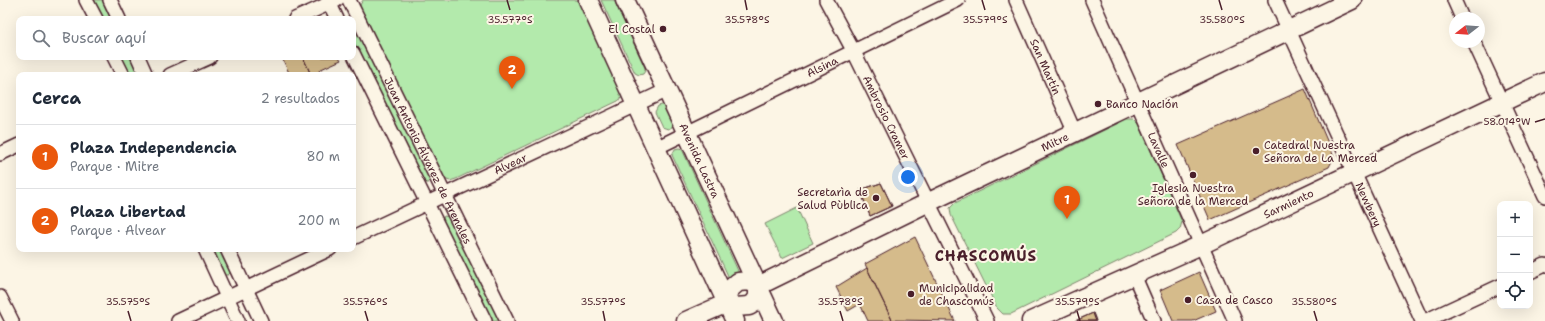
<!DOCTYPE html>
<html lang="es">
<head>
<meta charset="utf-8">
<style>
	body { margin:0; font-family:"Shantell Sans",sans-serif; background:#f6f6f7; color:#1f2937 }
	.controls { position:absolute; right:12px; bottom:12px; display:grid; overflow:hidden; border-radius:8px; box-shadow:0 4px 16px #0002 }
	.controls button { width:36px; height:36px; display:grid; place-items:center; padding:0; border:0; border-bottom:1px solid #e0e1e3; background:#fff; color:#1f2937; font:20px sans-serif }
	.compass { position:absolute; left:1449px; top:12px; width:36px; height:36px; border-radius:50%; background:#fff; box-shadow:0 4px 16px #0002; rotate:253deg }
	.you { position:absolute; left:908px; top:177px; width:14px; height:14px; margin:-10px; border:3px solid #fff; border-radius:50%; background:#1a73e8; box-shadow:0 0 0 6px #1a73e833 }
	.badge { display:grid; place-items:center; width:26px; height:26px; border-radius:50%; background:#ea580c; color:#fff; font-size:13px; font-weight:700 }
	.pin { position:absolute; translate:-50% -33px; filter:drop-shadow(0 1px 2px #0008) }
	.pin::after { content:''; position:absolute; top:21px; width:14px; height:12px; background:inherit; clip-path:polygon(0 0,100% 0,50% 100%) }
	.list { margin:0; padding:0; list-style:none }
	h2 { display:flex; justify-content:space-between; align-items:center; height:52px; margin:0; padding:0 16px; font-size:17px }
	h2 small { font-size:13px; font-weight:400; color:#747a83 }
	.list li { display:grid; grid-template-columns:26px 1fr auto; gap:12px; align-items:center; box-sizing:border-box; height:64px; padding:0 16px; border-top:1px solid #e0e1e3 }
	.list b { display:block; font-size:15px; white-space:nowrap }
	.list p { margin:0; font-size:13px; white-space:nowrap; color:#747a83 }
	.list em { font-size:13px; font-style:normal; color:#747a83 }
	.icon { flex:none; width:22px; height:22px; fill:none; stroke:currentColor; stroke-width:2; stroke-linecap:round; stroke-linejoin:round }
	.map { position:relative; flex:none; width:1545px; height:321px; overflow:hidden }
	.search { position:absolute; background:#fff; box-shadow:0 4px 16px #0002; left:16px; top:16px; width:340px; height:44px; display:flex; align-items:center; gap:10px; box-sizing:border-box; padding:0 14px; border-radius:8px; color:#747a83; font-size:15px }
	.panel { position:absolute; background:#fff; box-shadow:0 4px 16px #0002; left:16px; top:72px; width:340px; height:180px; border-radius:8px }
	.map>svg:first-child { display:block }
	.green { fill:#b3eaac; stroke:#7e846c }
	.building { fill:#d5bb8b; stroke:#4a1f2b }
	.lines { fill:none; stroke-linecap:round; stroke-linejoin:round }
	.street-casing { stroke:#4a1f2b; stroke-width:16 }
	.secondary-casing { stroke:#4a1f2b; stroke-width:21 }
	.street { stroke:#fcf5e5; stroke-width:13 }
	.secondary { stroke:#fcf5e5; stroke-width:18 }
	.ticks { fill:none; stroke:#4a1f2b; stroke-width:1.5 }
	.poi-dot { fill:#4a1f2b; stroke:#fcf5e5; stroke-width:1.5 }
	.labels { text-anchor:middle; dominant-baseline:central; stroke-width:4; stroke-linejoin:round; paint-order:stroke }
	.poi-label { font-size:11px; fill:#4a1f2b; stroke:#fcf5e5; text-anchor:start }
	.street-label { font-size:11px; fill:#4a1f2b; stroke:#fcf5e5 }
	.district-label { font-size:15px; font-weight:bold; letter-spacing:1px; fill:#4a1f2b; stroke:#fcf5e5 }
	.ticks-label { font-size:10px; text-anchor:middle; fill:#4a1f2b; stroke:#fcf5e5; stroke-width:4; stroke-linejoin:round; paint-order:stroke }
</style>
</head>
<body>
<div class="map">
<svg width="1545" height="321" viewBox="0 0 1545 321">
	<rect width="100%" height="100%" fill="#fcf5e5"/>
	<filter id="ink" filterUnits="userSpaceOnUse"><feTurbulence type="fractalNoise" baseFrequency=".025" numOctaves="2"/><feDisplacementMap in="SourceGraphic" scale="8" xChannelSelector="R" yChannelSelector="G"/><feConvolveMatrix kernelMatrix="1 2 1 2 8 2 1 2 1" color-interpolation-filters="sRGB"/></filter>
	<g filter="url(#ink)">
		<path class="green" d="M93 0H102L111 19H102Z
			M363 0H585L624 96 618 101 456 179 450 181 444 179 360 11V5Z
			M601 0H614L645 68V71L643 74 639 75 635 73Z
			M353 21 430 180 428 183H424L422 181 353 40Z
			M120 57H130L137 72 136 75H129Z
			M662 105 665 106 673 122 672 127 668 129 662 127 655 112 658 106Z
			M1127 119H1134L1139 124 1182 222 1180 229 1176 233 1011 314H1003L997 308 951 215 950 208 955 203Z
			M679 148 682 149 739 273V275L731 280 729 278 672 155 675 149Z
			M797 208 813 243 782 258 765 224Z
			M444 216 449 217 501 321H491L442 221Z
			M212 249H221L231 272 228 275H225L223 273Z"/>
		<path class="building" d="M284 57H303L311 75H290L282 58Z
			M303 57H339L341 60 319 70 322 75H311Z
			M1305 89 1334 157 1329 167 1210 220 1178 145Z
			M881 183 892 206 870 216 860 190Z
			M881 183 892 206 870 216 860 190Z
			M915 237 955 321 892 320 865 264Z
			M867 268 892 320 891 321H868L860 304 848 311 836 287Z
			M1199 272 1216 311 1193 321H1173L1160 290Z
			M1093 313 1096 321H1075Z
			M1093 313 1096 321H1075Z"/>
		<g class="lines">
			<g class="street-casing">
				<g id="street">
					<path d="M86 0 96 19"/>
					<path d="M110 0 119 19"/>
					<path d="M328 0 337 19"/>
					<path id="s1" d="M349 0 507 321"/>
					<path id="s2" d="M826 0 854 52 987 321"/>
					<path id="s3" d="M1016 0 1075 133"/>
					<path id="s4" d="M1092 0 1235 321"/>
					<path id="s5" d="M1275 0 1422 321"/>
					<path d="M1454 0 1462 18"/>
					<path d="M295 19 337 0"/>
					<path d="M1474 42 1545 196"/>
					<path d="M353 53 485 321"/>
					<path d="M114 57 123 75"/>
					<path d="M138 57 146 75"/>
					<path d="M170 75 210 57"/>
					<path id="s6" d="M656 148 958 0"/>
					<path d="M0 154 19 145"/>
					<path id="s7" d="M353 238 667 90"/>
					<path d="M205 249 238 321"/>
					<path d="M227 249 261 321"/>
					<path d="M1530 272 1545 265"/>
					<path d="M1134 275 1154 321"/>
					<path d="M0 297 12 321"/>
					<path d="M178 321 330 249"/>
					<path d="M1425 321 1500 286"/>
				</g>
			</g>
			<g class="secondary-casing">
				<g id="secondary">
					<path d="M588 0 735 321"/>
					<path id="s8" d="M625 0 774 321"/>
					<path id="s9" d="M758 286 927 203 1352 0"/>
					<path d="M727 303 728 291 738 282 750 281 758 286"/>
					<path d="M727 303 735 307 749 306 754 303 758 297V286"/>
					<path d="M686 321 727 303"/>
					<path id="s10" d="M1031 321 1201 245 1545 82"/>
				</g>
			</g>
			<use href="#street" class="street"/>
			<use href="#secondary" class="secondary"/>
		</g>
	</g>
	<path class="ticks" d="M507 0 510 10M745 0 747 10M982 0 985 10M1219 0 1222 10M1535 122 1545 119M128 311 131 321M365 311 368 321M603 311 605 321M840 311 843 321M1077 311 1080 321M1314 311 1317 321"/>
	<g class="poi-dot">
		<circle cx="663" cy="29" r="4"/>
		<circle cx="1098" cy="104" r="4"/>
		<circle cx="1256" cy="151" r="4"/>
		<circle cx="1193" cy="175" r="4"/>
		<circle cx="876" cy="198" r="4"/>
		<circle cx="911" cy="294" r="4"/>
		<circle cx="1188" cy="300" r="4"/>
	</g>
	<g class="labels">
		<g class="poi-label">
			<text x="655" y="29" text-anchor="end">El Costal</text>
			<text x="1106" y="104">Banco Nación</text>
			<text x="1264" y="145">Catedral Nuestra<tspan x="1264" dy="13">Señora de La Merced</tspan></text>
			<text x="1193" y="188" text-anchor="middle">Iglesia Nuestra<tspan x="1193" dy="13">Señora de la Merced</tspan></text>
			<text x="868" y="192" text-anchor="end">Secretarìa de<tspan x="868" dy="13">Salud Pùblica</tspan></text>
			<text x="919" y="288">Municipalidad<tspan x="919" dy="13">de Chascomús</tspan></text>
			<text x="1196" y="300">Casa de Casco</text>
		</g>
		<g class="street-label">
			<text stroke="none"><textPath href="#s3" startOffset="73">San Martín</textPath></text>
			<text stroke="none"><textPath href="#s6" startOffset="185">Alsina</textPath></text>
			<text stroke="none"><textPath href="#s2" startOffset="132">Ambrosio Cramer</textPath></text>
			<text stroke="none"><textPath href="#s9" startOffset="330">Mitre</textPath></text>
			<text stroke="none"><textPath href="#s4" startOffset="164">Lavalle</textPath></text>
			<text stroke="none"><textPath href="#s8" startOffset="177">Avenida Lastra</textPath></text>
			<text stroke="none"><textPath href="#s1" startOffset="179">Juan Antonio Álvarez de Arenales</textPath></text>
			<text stroke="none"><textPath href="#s7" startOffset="174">Alvear</textPath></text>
			<text stroke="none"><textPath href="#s10" startOffset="283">Sarmiento</textPath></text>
			<text stroke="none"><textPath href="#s5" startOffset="225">Newbery</textPath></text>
		</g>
		<g class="district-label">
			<text x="986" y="256">CHASCOMÚS</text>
		</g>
	</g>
	<g class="ticks-label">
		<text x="510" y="23">35.577°S</text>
		<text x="747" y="23">35.578°S</text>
		<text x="985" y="23">35.579°S</text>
		<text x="1222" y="23">35.580°S</text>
		<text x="1507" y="125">58.014°W</text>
		<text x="128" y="305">35.575°S</text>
		<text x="365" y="305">35.576°S</text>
		<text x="603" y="305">35.577°S</text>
		<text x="840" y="305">35.578°S</text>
		<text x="1077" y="305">35.579°S</text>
		<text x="1314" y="305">35.580°S</text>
	</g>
</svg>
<div class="controls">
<button>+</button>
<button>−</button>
<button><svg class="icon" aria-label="locate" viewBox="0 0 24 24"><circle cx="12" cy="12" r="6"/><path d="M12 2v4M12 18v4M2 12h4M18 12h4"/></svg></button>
</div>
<svg class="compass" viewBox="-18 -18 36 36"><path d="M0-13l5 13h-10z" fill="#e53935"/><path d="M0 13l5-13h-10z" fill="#747a83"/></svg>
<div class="you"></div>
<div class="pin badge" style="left:1067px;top:219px">1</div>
<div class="pin badge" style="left:512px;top:89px">2</div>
<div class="search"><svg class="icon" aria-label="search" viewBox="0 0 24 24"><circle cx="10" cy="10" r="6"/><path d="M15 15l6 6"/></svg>Buscar aquí</div>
<section class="panel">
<h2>Cerca<small>2 resultados</small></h2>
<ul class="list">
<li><span class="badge">1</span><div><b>Plaza Independencia</b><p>Parque · Mitre</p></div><em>80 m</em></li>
<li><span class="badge">2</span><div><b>Plaza Libertad</b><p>Parque · Alvear</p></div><em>200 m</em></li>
</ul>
</section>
</div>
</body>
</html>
